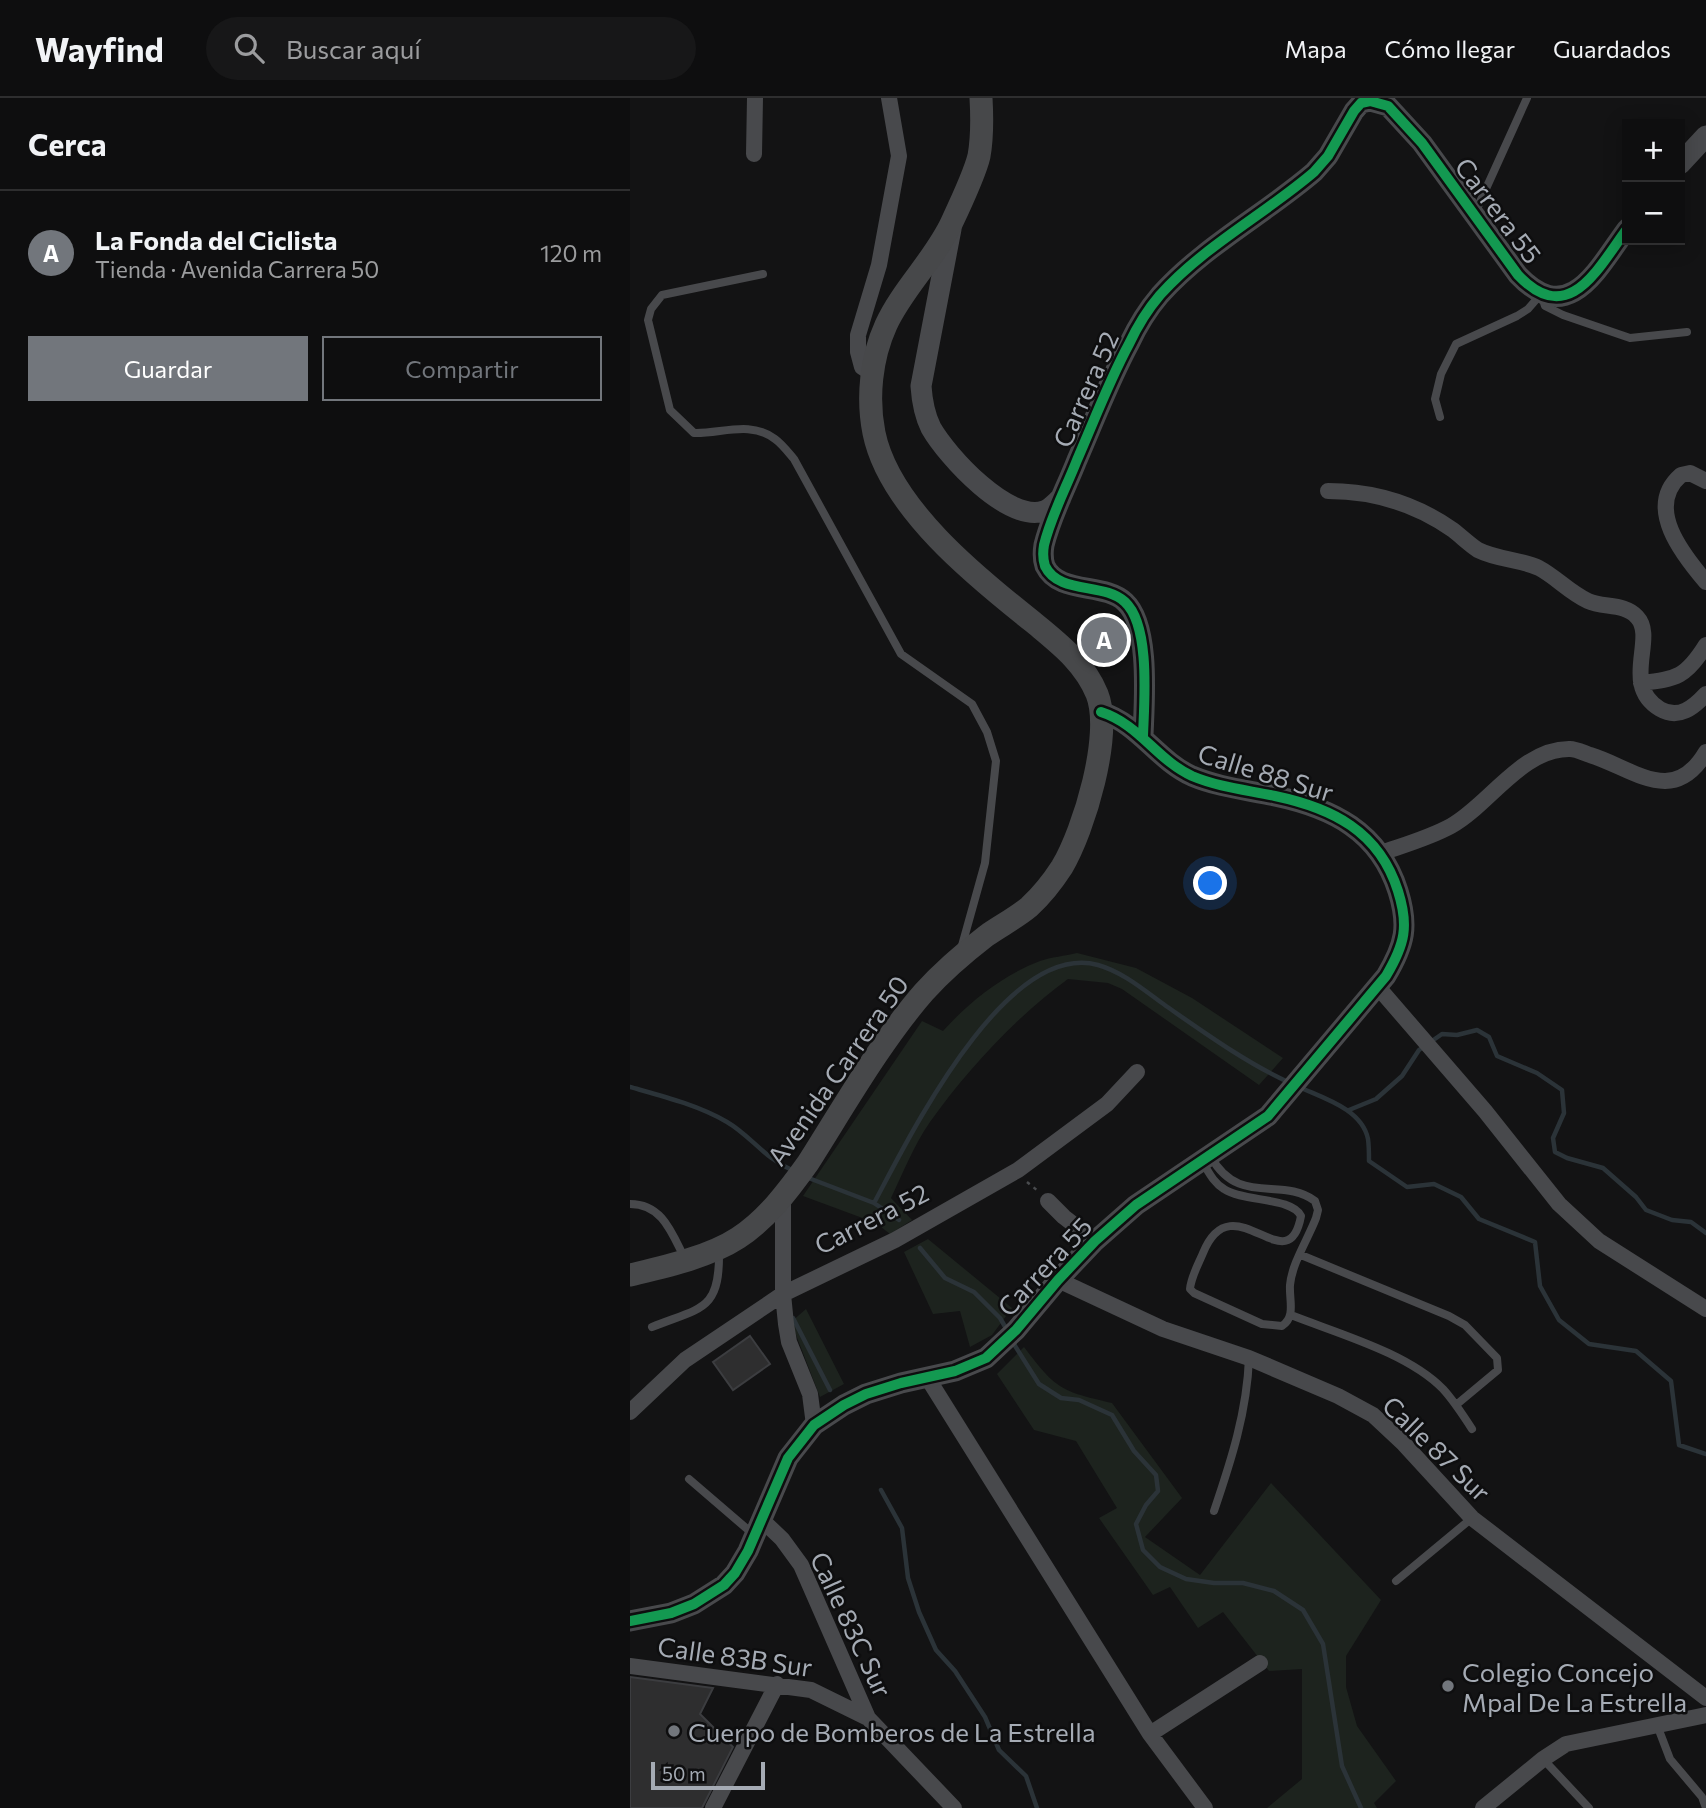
<!DOCTYPE html>
<html lang="es">
<head>
<meta charset="utf-8">
<style>
	body { margin:0; font-family:Commissioner,sans-serif; background:#171718; color:#f1f3f6 }
	.controls { position:absolute; right:21px; top:21px; display:grid; overflow:hidden; border-radius:0px; box-shadow:0 4px 18px #0003 }
	.controls button { width:63px; height:63px; display:grid; place-items:center; padding:0; border:0; border-bottom:2px solid #2e2e2f; background:#0e0e0f; color:#f1f3f6; font:35px sans-serif }
	.scale { position:absolute; left:21px; bottom:18px; width:114px; box-sizing:border-box; padding-left:7px; border:4px solid #a5abb4; border-top:0; font-size:19px; line-height:24px; white-space:nowrap; color:#a5abb4; -webkit-text-stroke:5px #0e0e0f; paint-order:stroke }
	.you { position:absolute; left:581px; top:786px; width:24px; height:24px; margin:-18px; border:5px solid #fff; border-radius:50%; background:#1a73e8; box-shadow:0 0 0 10px #1a73e833 }
	.badge { display:grid; place-items:center; width:46px; height:46px; border-radius:50%; background:#72767c; color:#fff; font-size:23px; font-weight:700 }
	.pin { position:absolute; translate:-50% -50%; border:4px solid #fff; box-shadow:0 2px 7px #0006 }
	.list { margin:0; padding:0; list-style:none }
	h2 { display:flex; justify-content:space-between; align-items:center; height:91px; margin:0; padding:0 28px; font-size:30px }
	h2 small { font-size:23px; font-weight:400; color:#9b9c9e }
	.list li { display:grid; grid-template-columns:46px 1fr auto; gap:21px; align-items:center; box-sizing:border-box; height:126px; padding:0 28px; border-top:2px solid #2e2e2f }
	.list b { display:block; font-size:26px; white-space:nowrap }
	.list p { margin:0; font-size:23px; white-space:nowrap; color:#9b9c9e }
	.list em { font-size:23px; font-style:normal; color:#9b9c9e }
	.actions { display:flex; gap:14px; padding:21px 28px }
	.actions a { flex:1; padding:16px 0; border:2px solid #72767c; border-radius:0px; text-align:center; font-size:24px; color:#72767c }
	.actions .main { background:#72767c; color:#fff }
	.icon { flex:none; width:38px; height:38px; fill:none; stroke:currentColor; stroke-width:2; stroke-linecap:round; stroke-linejoin:round }
	.map { position:relative; flex:none; width:1076px; height:1710px; overflow:hidden }
	header { display:flex; align-items:center; gap:42px; box-sizing:border-box; height:98px; padding:0 35px; background:#0e0e0f; border-bottom:2px solid #2e2e2f }
	header strong { font-size:33px }
	nav { display:flex; gap:38px; margin-inline-start:auto; font-size:24px }
	.search { width:490px; height:63px; background:#171718; display:flex; align-items:center; gap:18px; box-sizing:border-box; padding:0 24px; border-radius:38px; color:#9b9c9e; font-size:26px }
	main { display:flex }
	aside { flex:1; background:#0e0e0f }
	.map>svg:first-child { display:block }
	.grass { fill:#1d231e }
	.lines { fill:none; stroke-linecap:round; stroke-linejoin:round }
	.stream { stroke:#2b3338; stroke-width:4.5 }
	.building { fill:#2e2e2f; stroke:#3c3d40; stroke-width:2 }
	.path { stroke:#494b4e; stroke-width:2.5; stroke-dasharray:3.5 5; stroke-linecap:butt }
	.service { stroke:#48494c; stroke-width:8 }
	.minor { stroke:#48494c; stroke-width:16 }
	.tertiary { stroke:#48494c; stroke-width:21 }
	.secondary { stroke:#47484a; stroke-width:23 }
	.cycleway-casing { stroke:#0e0e0f; stroke-width:15 }
	.cycleway { stroke:#139951; stroke-width:10 }
	.poi-dot { fill:#72767c; stroke:#0e0e0f; stroke-width:2.5 }
	.labels { text-anchor:middle; dominant-baseline:central; stroke-width:5; stroke-linejoin:round; paint-order:stroke }
	.street-label { font-size:26px; fill:#a5abb4; stroke:#0e0e0f }
	.poi-label { font-size:26px; fill:#a5abb4; stroke:#0e0e0f; text-anchor:start }
</style>
</head>
<body>
<header>
<strong>Wayfind</strong>
<div class="search"><svg class="icon" aria-label="search" viewBox="0 0 24 24"><circle cx="10" cy="10" r="6"/><path d="M15 15l6 6"/></svg>Buscar aquí</div>
<nav><a>Mapa</a><a>Cómo llegar</a><a>Guardados</a></nav>
</header>
<main>
<aside>
<h2>Cerca<small></small></h2>
<ul class="list">
<li><span class="badge">A</span><div><b>La Fonda del Ciclista</b><p>Tienda · Avenida Carrera 50</p></div><em>120 m</em></li>
</ul>
<div class="actions"><a class="main">Guardar</a><a>Compartir</a></div>
</aside>
<div class="map">
<svg width="1076" height="1710" viewBox="0 0 1076 1710">
	<rect width="100%" height="100%" fill="#131314"/>
	<path class="grass" d="M447 855 506 870 562 900 653 960 629 987 492 891 478 885 438 881C387 918 337 972 300 1024 284 1047 273 1075 261 1100L282 1122 260 1136 246 1125 173 1098 292 923 313 933C339 904 373 877 410 863 421 859 435 858 447 855Z
		M298 1141 382 1210 362 1237 340 1249 330 1213 303 1216 274 1154Z
		M176 1211 214 1286 190 1299 161 1224Z
		M394 1249C426 1291 430 1293 482 1305L552 1400 515 1439 570 1477 641 1385 751 1502 716 1558V1589L727 1628 766 1683 744 1705 747 1710H637L672 1681V1571L639 1573 593 1514 568 1530 540 1489 523 1497 469 1420 487 1410 446 1343 404 1332 367 1276Z"/>
	<g class="lines">
		<path class="stream" d="M0 989C32 998 68 1007 97 1024 121 1038 134 1060 162 1072
			M669 989C693 1000 732 1011 738 1041 739 1048 739 1056 739 1063L777 1089 804 1086 831 1099 849 1121 905 1144 910 1188 929 1222 959 1246 1006 1253 1041 1283 1049 1347 1076 1356
			M719 1012 746 1001 772 978 789 952 812 936 827 937 847 932 859 939 867 958 907 975 932 992 934 1015 923 1040 925 1054 937 1060 973 1070 1006 1099 1016 1112 1042 1122 1061 1124 1076 1135
			M176 1079 244 1105 269 1122
			M244 1105C279 1040 375 842 468 867 493 874 515 893 536 908 575 935 615 964 658 984
			M290 1150 315 1180 344 1194 370 1220 377 1232
			M163 1220 200 1292
			M382 1243 409 1286 431 1300 449 1302 482 1317 504 1353 526 1377 528 1393 516 1407 506 1426 513 1452 530 1469 556 1481 584 1485H613L644 1493 673 1512 693 1546 712 1668 731 1710
			M251 1392 272 1430 278 1480 289 1514 306 1552 325 1573 355 1619 369 1652 396 1678 407 1710"/>
	</g>
	<path class="building" d="M120 1238 140 1266 103 1292 83 1264Z
		M0 1579 83 1590 70 1616 103 1649 72 1710H0Z"/>
	<g class="lines">
		<path class="path" d="M397 1084 408 1093"/>
		<path class="service" d="M845 115 897 0
			M133 176 32 197 21 211 18 222 40 312 64 335C91 336 120 322 145 341 152 346 158 354 164 361L271 556 342 606 357 634 366 663 355 765 331 851
			M810 319 805 301 811 276 826 246 887 218 898 211 911 196 915 208 933 217 1000 240 1057 234
			M573 1065C579 1075 584 1085 594 1091 613 1104 662 1099 671 1118 658 1188 603 1082 573 1155 568 1167 561 1179 560 1191L564 1195 632 1226 652 1228C666 1219 659 1202 660 1187 662 1165 678 1141 686 1120L688 1112 685 1103C652 1078 609 1109 581 1059
			M0 1106C33 1106 42 1136 55 1161
			M671 1157 819 1218 835 1227 867 1260 868 1272 826 1307
			M661 1217C709 1236 778 1255 813 1291 824 1303 833 1317 842 1331
			M22 1229C72 1209 90 1213 89 1153
			M59 1381 123 1436
			M584 1413C601 1363 617 1314 619 1260
			M766 1483 842 1420
			M1027 1627 1040 1661 1072 1699 1076 1710
			M913 1661 959 1710"/>
		<path class="minor" d="M124 56 125 0
			M243 276 232 269 228 254V237L249 167 269 58 259 0
			M1076 383 1060 375 1051 377C1014 409 1053 457 1076 484
			M698 393C744 393 786 406 823 432 832 439 839 446 848 452 868 462 890 461 909 470 926 479 939 494 958 503 973 510 995 505 1007 519 1027 540 990 587 1030 611 1049 622 1064 609 1076 596
			M1011 585C1047 581 1056 579 1076 547
			M751 755C774 747 799 740 821 728 859 707 892 650 940 651 946 651 954 655 960 657 1003 670 1043 710 1076 654
			M747 888 855 1013 929 1106 969 1143 1076 1211
			M153 1099V1196L156 1226 159 1244 180 1296 184 1327
			M418 1103 434 1119 465 1143
			M428 1182 533 1231 619 1260 708 1298 743 1317 774 1346 842 1420 1076 1600
			M297 1279 520 1636 575 1710
			M0 1314 55 1262 153 1196 265 1142 388 1072 477 1006 507 974
			M133 1423 152 1441 171 1467 238 1620 324 1710
			M0 1568 181 1592 238 1620
			M520 1636 630 1565
			M83 1710 147 1586
			M853 1710 913 1661 936 1646 1076 1617"/>
		<path class="tertiary" d="M1050 66 1076 38
			M321 131 291 288C292 303 294 316 301 330 317 358 378 425 414 413 420 411 426 404 431 400
			M513 638C514 606 521 528 495 504 474 484 429 497 415 468 413 462 413 453 414 447 421 418 436 390 447 362 464 323 479 283 499 246 507 229 518 211 530 197 574 148 635 116 684 74L698 58 724 13 731 5 740 3 758 8 792 45 888 177C939 231 968 170 997 131
			M0 1523 41 1515 64 1506 94 1487 105 1475 118 1453 158 1360 184 1327 214 1307 236 1296 271 1285 325 1273 356 1260 386 1232 428 1182 465 1143 506 1107 638 1018 756 878C775 846 779 828 768 793 749 733 702 710 645 698 617 692 588 689 562 678 527 662 509 626 471 614"/>
		<path class="secondary" d="M0 1177C33 1169 79 1159 108 1140 136 1122 158 1093 178 1065 213 1010 251 943 294 894 312 874 334 855 356 838 370 828 386 820 399 809 411 798 423 783 432 769 454 732 483 636 467 596 454 564 428 545 403 524 346 479 259 409 244 335 237 300 241 260 256 227 273 190 305 161 322 124 330 107 345 75 349 58 352 41 352 17 351 0"/>
		<g class="cycleway-casing">
			<path id="cycleway" d="M513 638C514 606 521 528 495 504 474 484 429 497 415 468 413 462 413 453 414 447 421 418 436 390 447 362 464 323 479 283 499 246 507 229 518 211 530 197 574 148 635 116 684 74L698 58 724 13 731 5 740 3 758 8 792 45 888 177C939 231 968 170 997 131
				M0 1523 41 1515 64 1506 94 1487 105 1475 118 1453 158 1360 184 1327 214 1307 236 1296 271 1285 325 1273 356 1260 386 1232 428 1182 465 1143 506 1107 638 1018 756 878C775 846 779 828 768 793 749 733 702 710 645 698 617 692 588 689 562 678 527 662 509 626 471 614"/>
		</g>
		<use href="#cycleway" class="cycleway"/>
	</g>
	<g class="poi-dot">
		<circle cx="818" cy="1588" r="7"/>
		<circle cx="44" cy="1633" r="7"/>
	</g>
	<g class="labels">
		<g class="street-label">
			<text transform="translate(869 112) rotate(53)">Carrera 55</text>
			<text transform="translate(455 291) rotate(-66)">Carrera 52</text>
			<text transform="translate(636 674) rotate(17)">Calle 88 Sur</text>
			<text transform="translate(207 972) rotate(-55)">Avenida Carrera 50</text>
			<text transform="translate(241 1120) rotate(-27)">Carrera 52</text>
			<text transform="translate(414 1168) rotate(-47)">Carrera 55</text>
			<text transform="translate(807 1350) rotate(44)">Calle 87 Sur</text>
			<text transform="translate(222 1526) rotate(65)">Calle 83C Sur</text>
			<text transform="translate(105 1558) rotate(8)">Calle 83B Sur</text>
		</g>
		<g class="poi-label">
			<text x="832" y="1573">Colegio Concejo<tspan x="832" dy="30">Mpal De La Estrella</tspan></text>
			<text x="58" y="1633">Cuerpo de Bomberos de La Estrella</text>
		</g>
	</g>
</svg>
<div class="controls">
<button>+</button>
<button>−</button>
</div>
<div class="scale">50 m</div>
<div class="you"></div>
<div class="pin badge" style="left:474px;top:542px">A</div>
</div>
</main>
</body>
</html>
